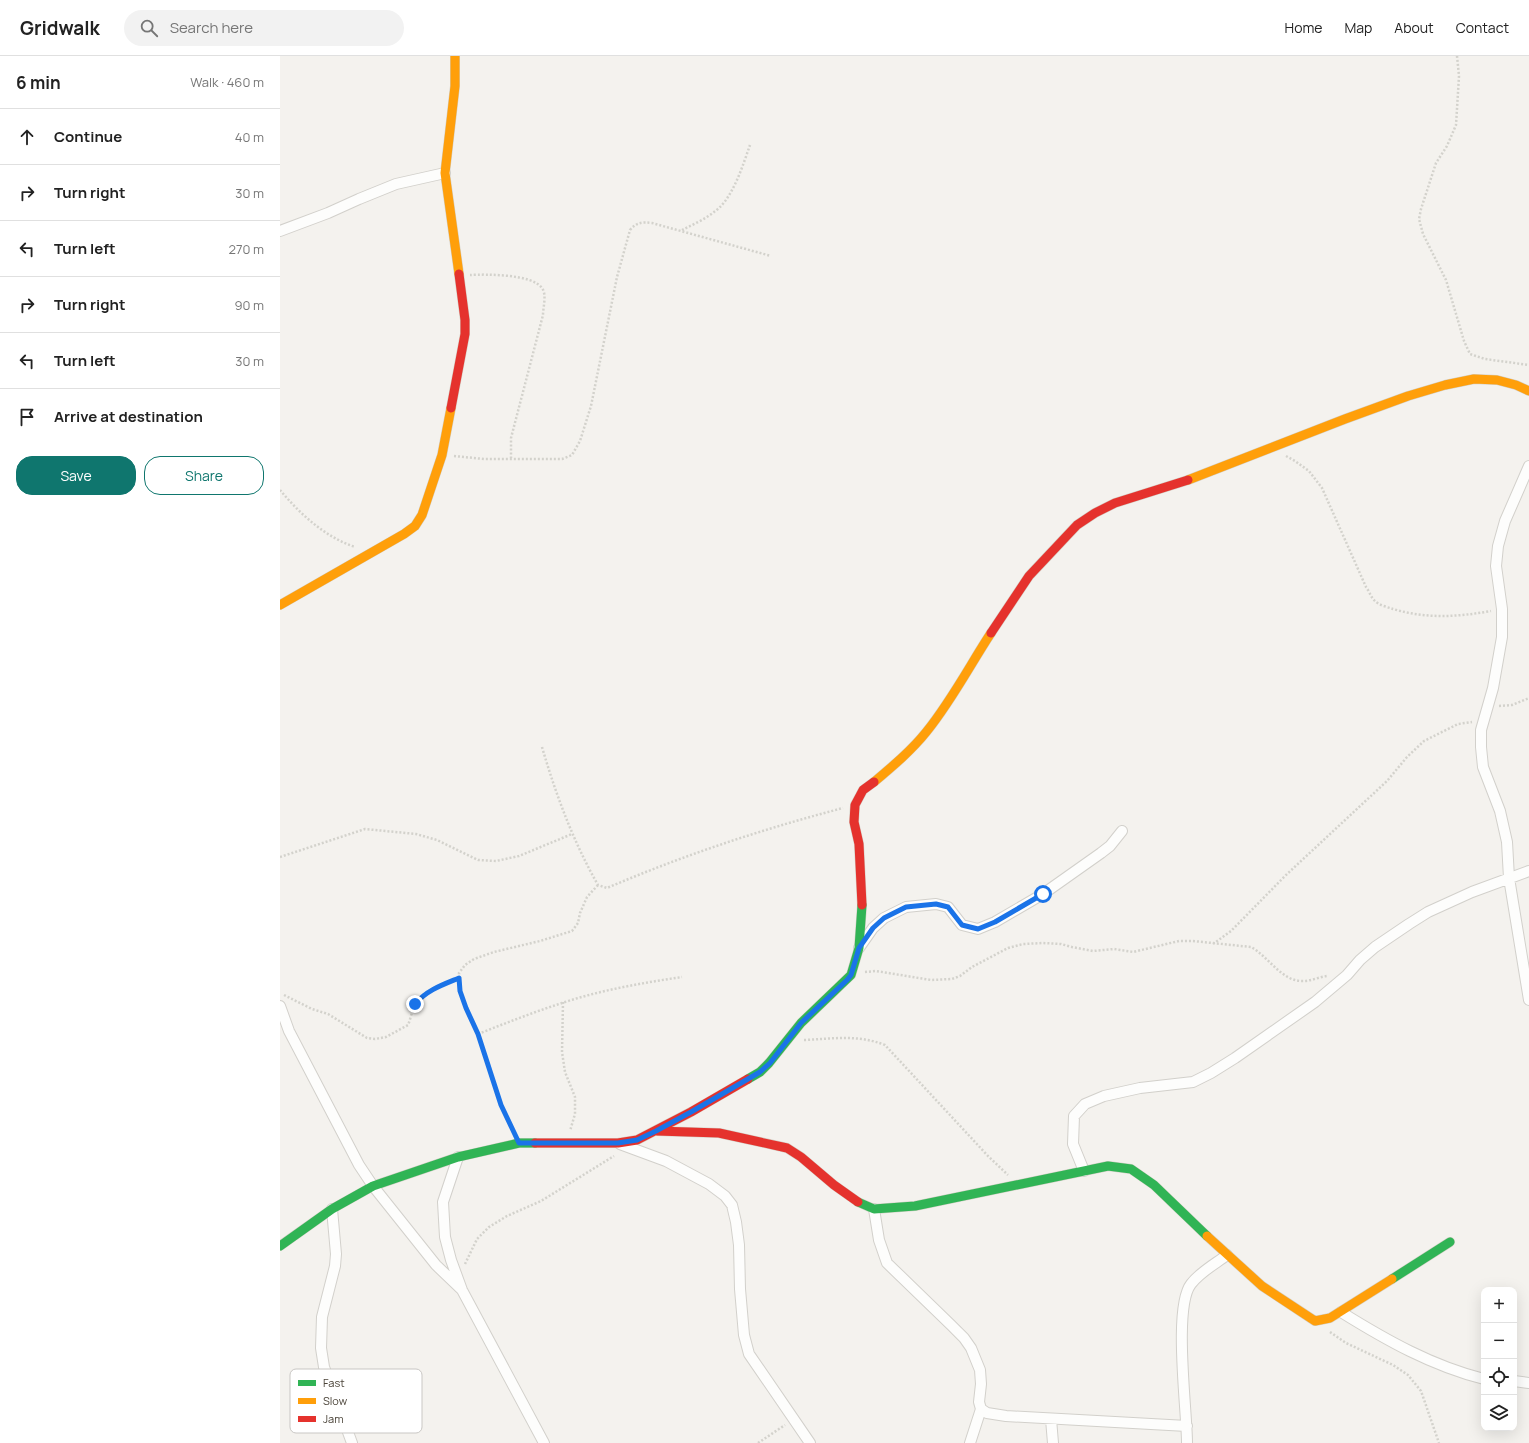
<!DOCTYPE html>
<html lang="en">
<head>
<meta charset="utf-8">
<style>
	body { margin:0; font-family:Manrope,sans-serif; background:#f2f2f2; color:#222 }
	.controls { position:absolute; right:12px; bottom:12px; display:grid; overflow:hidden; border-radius:8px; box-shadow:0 4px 16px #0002 }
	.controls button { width:36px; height:36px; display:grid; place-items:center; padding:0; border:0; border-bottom:1px solid #e0e0e0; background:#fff; color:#222; font:20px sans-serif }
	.stop { position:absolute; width:12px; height:12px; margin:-9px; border:3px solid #1a73e8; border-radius:50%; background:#fff }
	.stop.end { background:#1a73e8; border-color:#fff; box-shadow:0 1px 4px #0008 }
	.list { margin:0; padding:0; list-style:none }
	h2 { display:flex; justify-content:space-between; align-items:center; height:52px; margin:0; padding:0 16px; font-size:17px }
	h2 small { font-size:13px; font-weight:400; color:#767676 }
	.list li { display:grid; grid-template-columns:26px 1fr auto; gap:12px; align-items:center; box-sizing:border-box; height:56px; padding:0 16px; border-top:1px solid #e0e0e0 }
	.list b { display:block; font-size:15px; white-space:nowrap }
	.list em { font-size:13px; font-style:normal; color:#767676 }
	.actions { display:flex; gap:8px; padding:12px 16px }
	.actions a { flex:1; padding:9px 0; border:1px solid #0f766e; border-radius:16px; text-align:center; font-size:14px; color:#0f766e }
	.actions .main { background:#0f766e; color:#fff }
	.icon { flex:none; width:22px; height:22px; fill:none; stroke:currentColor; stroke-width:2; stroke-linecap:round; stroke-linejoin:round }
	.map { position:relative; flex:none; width:1249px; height:1387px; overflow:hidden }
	header { display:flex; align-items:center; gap:24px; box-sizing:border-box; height:56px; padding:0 20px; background:#fff; border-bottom:1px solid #e0e0e0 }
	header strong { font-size:19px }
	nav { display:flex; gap:22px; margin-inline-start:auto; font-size:14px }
	.search { width:280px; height:36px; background:#f2f2f2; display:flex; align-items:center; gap:10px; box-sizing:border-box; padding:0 14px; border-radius:22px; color:#767676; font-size:15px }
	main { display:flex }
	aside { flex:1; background:#fff }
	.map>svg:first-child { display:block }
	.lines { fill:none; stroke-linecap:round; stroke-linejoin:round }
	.street-casing { stroke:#d2d0cb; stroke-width:12 }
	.fast-casing { stroke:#d3cfc5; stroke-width:10 }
	.slow-casing { stroke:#d3cfc5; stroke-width:10 }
	.jam-casing { stroke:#d3cfc5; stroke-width:10 }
	.path { stroke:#d3d2cc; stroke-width:2.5; stroke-dasharray:2 2; stroke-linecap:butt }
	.street { stroke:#fdfdfc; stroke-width:10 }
	.fast { stroke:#30b455; stroke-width:9 }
	.slow { stroke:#ff9f0a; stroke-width:9 }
	.jam { stroke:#e5322d; stroke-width:9 }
	.route { stroke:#1a73e8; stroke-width:5 }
	.key { fill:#fff; stroke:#c9c7c4; stroke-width:1 }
	.key-label { font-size:11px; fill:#4b4439 }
</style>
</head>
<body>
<header>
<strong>Gridwalk</strong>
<div class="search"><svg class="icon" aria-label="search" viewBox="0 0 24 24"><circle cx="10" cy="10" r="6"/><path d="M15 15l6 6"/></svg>Search here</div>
<nav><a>Home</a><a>Map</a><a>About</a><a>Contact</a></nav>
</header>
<main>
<aside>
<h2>6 min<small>Walk · 460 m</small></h2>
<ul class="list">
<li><svg class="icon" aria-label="ahead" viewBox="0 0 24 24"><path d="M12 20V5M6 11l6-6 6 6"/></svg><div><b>Continue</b></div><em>40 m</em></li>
<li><svg class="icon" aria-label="right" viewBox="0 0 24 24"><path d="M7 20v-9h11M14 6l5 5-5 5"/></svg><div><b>Turn right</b></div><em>30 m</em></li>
<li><svg class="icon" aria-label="left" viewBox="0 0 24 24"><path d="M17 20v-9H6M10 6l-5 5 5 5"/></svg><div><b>Turn left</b></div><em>270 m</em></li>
<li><svg class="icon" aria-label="right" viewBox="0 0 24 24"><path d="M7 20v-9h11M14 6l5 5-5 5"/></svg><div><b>Turn right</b></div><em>90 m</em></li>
<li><svg class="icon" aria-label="left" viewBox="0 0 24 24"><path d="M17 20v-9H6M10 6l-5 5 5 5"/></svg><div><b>Turn left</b></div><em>30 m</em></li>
<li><svg class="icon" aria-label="arrive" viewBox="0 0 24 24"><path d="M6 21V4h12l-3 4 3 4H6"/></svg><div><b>Arrive at destination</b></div></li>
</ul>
<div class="actions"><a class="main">Save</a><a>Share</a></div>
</aside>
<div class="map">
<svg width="1249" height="1387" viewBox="0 0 1249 1387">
	<rect width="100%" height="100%" fill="#f4f2ee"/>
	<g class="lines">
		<g class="street-casing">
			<path id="street" d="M0 175 48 157 79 143 116 128 165 117
				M1249 410 1225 465 1218 490 1216 510 1222 553V581L1213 632 1201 674V691L1203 711 1220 755 1227 786 1229 822 1249 944
				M579 892 593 872 604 862 626 851 656 848 668 851 682 869 698 873 715 866 763 838 821 797 830 790 842 775
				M0 950 9 975 79 1109 93 1130 156 1209 182 1234
				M340 1088 386 1105 429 1128 445 1140 452 1149 456 1166 459 1189 460 1233 464 1279 469 1298 530 1387
				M178 1101 163 1146 165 1181 171 1204 182 1234 264 1387
				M804 1115 793 1088 794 1060 805 1048 824 1040 860 1032 913 1026 931 1017 955 1002 1035 946 1067 919 1080 904 1095 891 1129 868 1148 856 1192 836 1249 815
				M52 1153 56 1198 55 1210 42 1261 41 1292 44 1311 72 1387
				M594 1153 599 1184 607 1207 671 1269 684 1282 691 1292 700 1314 701 1328 699 1346 701 1353 707 1357 726 1360 907 1370
				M1061 1256C1106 1284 1152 1310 1204 1323
				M1234 1325 1249 1327
				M771 1363 773 1387
				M690 1387 701 1353
				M907 1387C907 1354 893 1251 911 1228 920 1216 935 1208 947 1199"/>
		</g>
		<g class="fast-casing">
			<path id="fast" d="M468 1023 480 1016 489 1007 521 967 571 919 579 892 582 849
				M578 1146 594 1153 635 1150 828 1110 851 1113 874 1129 927 1180
				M0 1190 52 1153 93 1130 178 1101 239 1087H255
				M1112 1223 1170 1186"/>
		</g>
		<g class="slow-casing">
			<path id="slow" d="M175 0V30L165 117 179 218
				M908 424 1065 363 1128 340 1165 329 1194 323 1217 324 1236 329 1249 335
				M0 549 124 478 135 470 142 459 162 399 171 352
				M594 726C613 710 632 694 647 675 672 644 690 609 711 577
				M927 1180 982 1230 1035 1265 1050 1262 1112 1223"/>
		</g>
		<g class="jam-casing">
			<path id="jam" d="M171 352 185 278V264L179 218
				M711 577 749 520 797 469 815 457 835 447 908 424
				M582 849 579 788 574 766 575 749 583 734 594 726
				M377 1075 439 1077 507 1092 521 1101 554 1129 578 1146
				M255 1087H338L357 1084 411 1056 468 1023"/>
		</g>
		<path class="path" d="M1177 0 1179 20 1176 69 1167 90 1156 107 1141 153 1139 163 1143 178 1166 224 1184 285 1190 298 1205 303 1249 309
			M402 174C414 168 428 162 439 152 454 138 463 109 470 89
			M190 219C206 218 252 218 262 232 267 239 263 251 263 259L231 382V402
			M174 400 204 403H282L292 399 300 385 311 350 337 221 350 174C357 166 362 166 372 167L491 200
			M1006 400 1015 405 1029 415 1042 432 1086 531C1089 535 1091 541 1094 544 1098 549 1107 551 1113 553 1147 563 1177 561 1211 555
			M0 434C20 458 45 481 75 491
			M1219 650 1232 649 1249 642
			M262 691C276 739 293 785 318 829L327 832C404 799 483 773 563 752
			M0 801 85 773 136 778 157 784 198 804 216 805 239 800 292 778
			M933 888 951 875 1006 819 1107 725 1127 701 1144 685 1178 668 1192 666
			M585 916 596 915 651 924 672 923 680 920 692 911 728 892 743 888 763 887 781 888 792 891 813 895 834 893 853 896 899 885H913L971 891C988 900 1002 926 1023 925 1031 925 1039 921 1047 920
			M4 939 32 953 48 958 87 982 95 983 106 981 128 969C131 962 132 953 136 947 144 933 164 928 179 922
			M283 946 282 996 285 1016 295 1041V1058L290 1075
			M198 978C226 967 254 956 282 947 321 934 362 927 402 921
			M524 984C552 983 577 978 605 989L708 1100 728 1119
			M234 1076 221 1049 198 978 186 952 180 935 179 917 185 909 194 903 214 896 260 885 292 875 298 867 300 857 307 841 318 829
			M185 1208 197 1183 209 1171 227 1160 261 1145 334 1100
			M1050 1276 1066 1287 1113 1309 1128 1319 1141 1335 1159 1387
			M478 1387 505 1369"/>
		<use href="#street" class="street"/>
		<use href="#fast" class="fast"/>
		<use href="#slow" class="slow"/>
		<use href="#jam" class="jam"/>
	</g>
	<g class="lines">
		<path class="route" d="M135 948C147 934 162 929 179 922L180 935 186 952 198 978 221 1049 239 1087H338L357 1084 376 1075 411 1056 480 1016 490 1007 521 967 567 924 571 919 579 892 593 872 604 862 626 851 656 848 668 851 682 869 698 873 715 866 763 838"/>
	</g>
	<rect x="10" y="1313" width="132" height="64" rx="6" class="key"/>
	<rect x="18" y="1324" width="18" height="6" fill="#30b455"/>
	<rect x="18" y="1342" width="18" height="6" fill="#ff9f0a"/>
	<rect x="18" y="1360" width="18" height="6" fill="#e5322d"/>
	<g class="key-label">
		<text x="43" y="1331">Fast</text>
		<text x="43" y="1349">Slow</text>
		<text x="43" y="1367">Jam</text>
	</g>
</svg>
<div class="controls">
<button>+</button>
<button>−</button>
<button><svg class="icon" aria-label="locate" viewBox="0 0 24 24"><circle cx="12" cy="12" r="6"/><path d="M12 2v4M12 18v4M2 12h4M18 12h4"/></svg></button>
<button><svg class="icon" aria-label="layers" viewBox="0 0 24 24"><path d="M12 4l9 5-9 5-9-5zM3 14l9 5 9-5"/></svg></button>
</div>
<div class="stop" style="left:763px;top:838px"></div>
<div class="stop end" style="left:135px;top:948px"></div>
</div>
</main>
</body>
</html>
